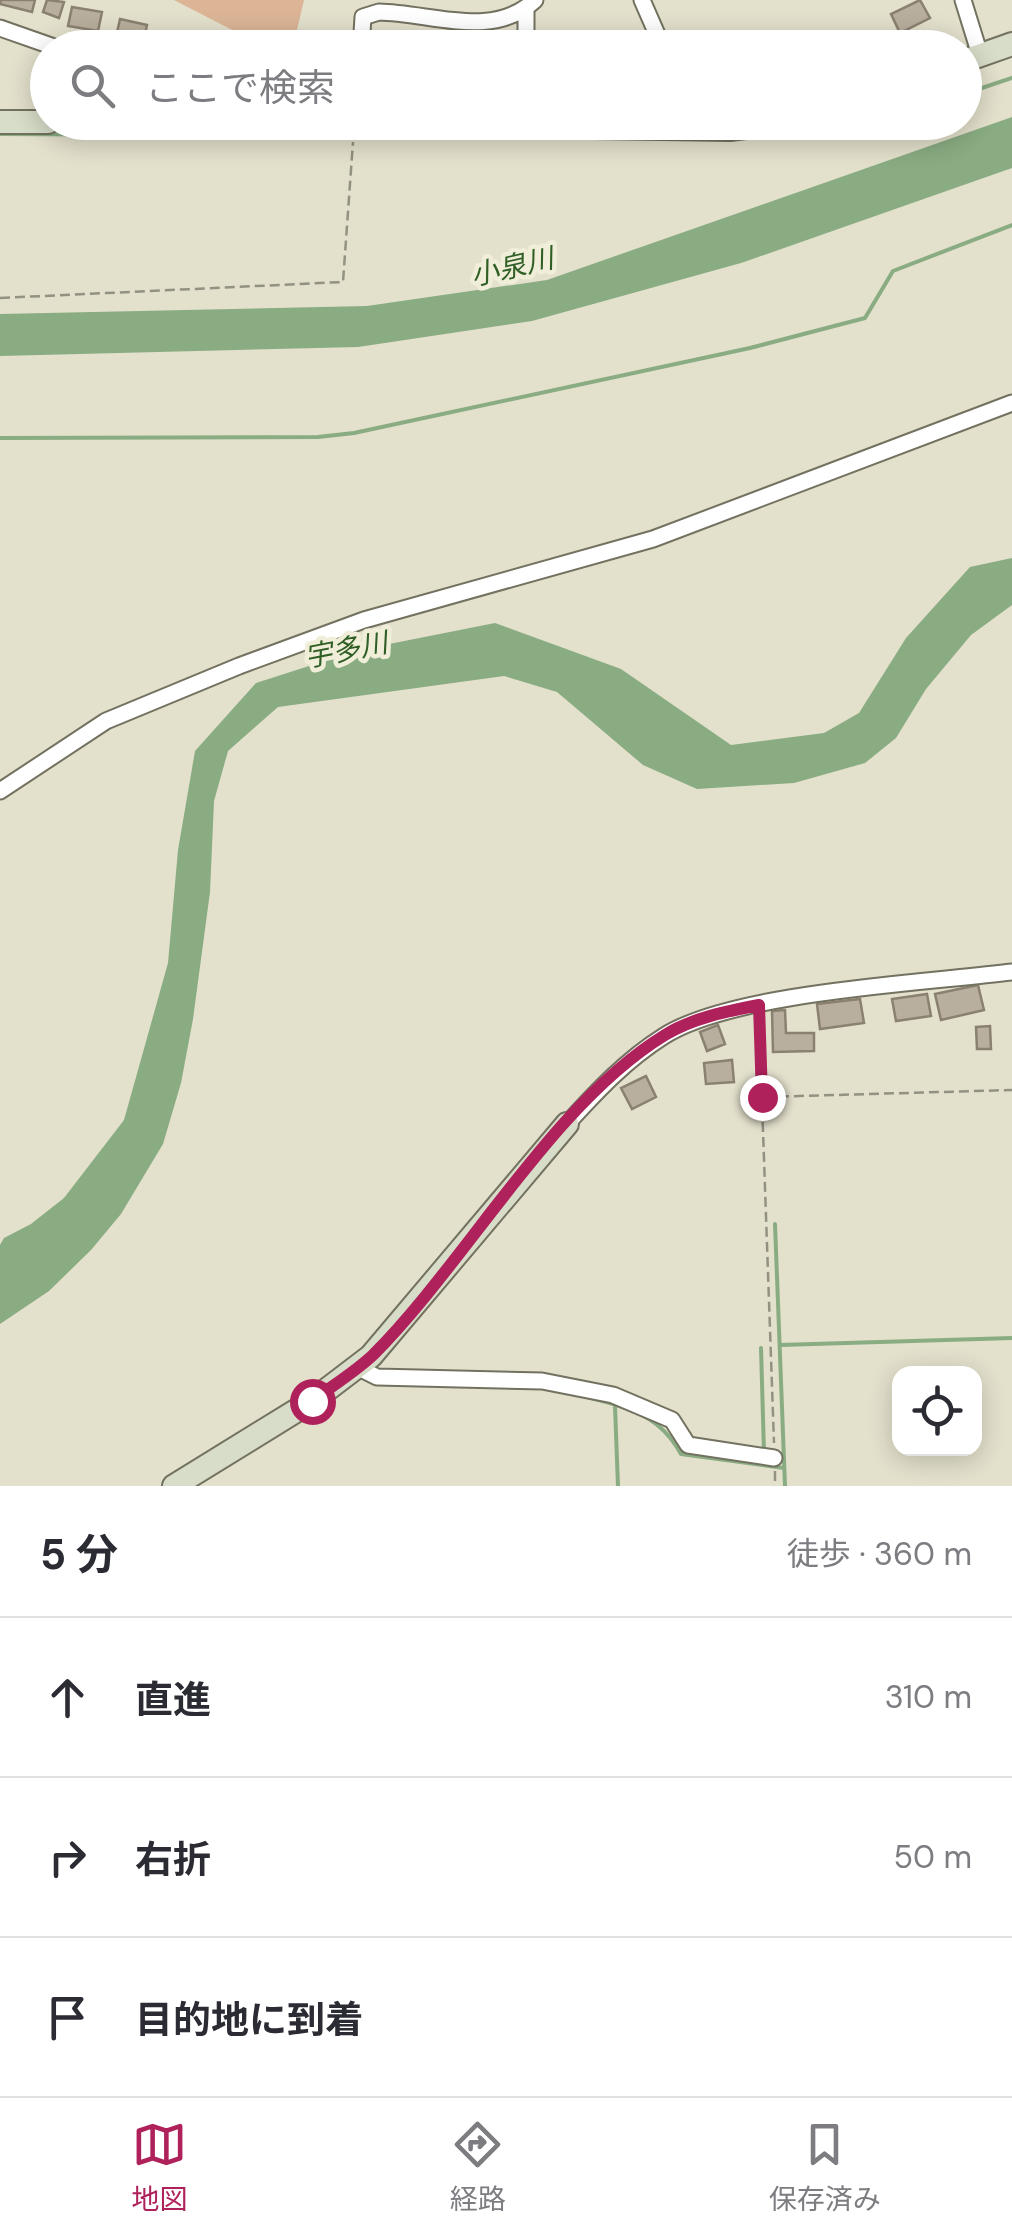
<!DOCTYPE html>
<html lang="ja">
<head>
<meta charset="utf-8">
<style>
	body { margin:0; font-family:"DM Sans","Noto Sans JP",sans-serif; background:#f7f7f7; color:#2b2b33 }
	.controls { position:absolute; right:30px; bottom:30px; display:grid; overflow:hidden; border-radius:20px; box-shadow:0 5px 25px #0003 }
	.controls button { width:90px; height:90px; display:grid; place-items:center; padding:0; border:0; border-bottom:2px solid #e1e1e2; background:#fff; color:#2b2b33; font:50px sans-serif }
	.stop { position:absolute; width:30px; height:30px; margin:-22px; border:8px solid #af215b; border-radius:50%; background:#fff }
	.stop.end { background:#af215b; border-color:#fff; box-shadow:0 2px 10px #0008 }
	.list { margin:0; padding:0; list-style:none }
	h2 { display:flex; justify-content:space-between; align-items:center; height:130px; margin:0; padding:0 40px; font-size:42px }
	h2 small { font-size:32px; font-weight:400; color:#7c7c81 }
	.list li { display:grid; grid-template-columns:65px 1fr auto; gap:30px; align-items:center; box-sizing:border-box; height:160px; padding:0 40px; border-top:2px solid #e1e1e2 }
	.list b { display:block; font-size:38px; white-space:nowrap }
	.list em { font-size:32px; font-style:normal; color:#7c7c81 }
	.icon { flex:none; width:55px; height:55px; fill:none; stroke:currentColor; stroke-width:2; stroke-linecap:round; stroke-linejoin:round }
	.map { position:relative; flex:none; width:1012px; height:1486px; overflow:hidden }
	.search { position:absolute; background:#fff; box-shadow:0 5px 25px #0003; left:30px; right:30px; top:30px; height:110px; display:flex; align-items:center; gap:25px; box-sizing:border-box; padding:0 35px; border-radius:55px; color:#7c7c81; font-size:38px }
	.sheet { height:610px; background:#fff }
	nav { display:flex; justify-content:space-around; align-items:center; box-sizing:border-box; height:140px; border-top:2px solid #e1e1e2; background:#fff; font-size:28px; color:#7c7c81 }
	nav a { display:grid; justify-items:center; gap:5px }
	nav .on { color:#af215b }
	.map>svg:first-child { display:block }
	.green { fill:#dbb596 }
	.water { fill:#89ac82 }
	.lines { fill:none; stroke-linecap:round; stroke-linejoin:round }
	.stream { stroke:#89ac82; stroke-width:4 }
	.building { fill:#b9af9e; stroke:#8a8170; stroke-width:2.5 }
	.street-casing { stroke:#73715f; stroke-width:19 }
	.secondary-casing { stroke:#73715f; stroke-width:26 }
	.path { stroke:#939182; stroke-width:2.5; stroke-dasharray:10 5; stroke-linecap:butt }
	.street { stroke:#fff; stroke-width:15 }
	.secondary { stroke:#d8ddc9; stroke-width:22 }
	.route { stroke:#af215b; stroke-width:12 }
	.labels { text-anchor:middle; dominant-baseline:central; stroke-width:9; stroke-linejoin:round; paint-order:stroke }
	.water-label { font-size:28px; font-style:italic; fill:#305f26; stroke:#f0eed9 }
</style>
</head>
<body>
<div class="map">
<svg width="1012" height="1486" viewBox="0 0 1012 1486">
	<rect width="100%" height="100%" fill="#e3e0cc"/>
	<path class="green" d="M174 0H304L293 47H265Z"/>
	<path class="water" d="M1012 117V168L741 263 532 321 358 347 0 356V314L367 306 547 280Z
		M1012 558V605L971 635 926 689 896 738 865 763 794 783 697 789 643 765 557 692 504 676 278 707 228 751 214 801 210 892 193 1019 181 1083 163 1144 121 1214 91 1250 49 1291 0 1324V1245L4 1238 31 1224 64 1198 124 1120 168 963 178 850 195 751 256 683 359 650 495 623 621 669 731 745 824 733 859 713 906 638 970 567Z"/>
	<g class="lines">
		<path class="stream" d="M964 94 1012 78
			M794 127 818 122
			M0 134 495 137
			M0 438 318 437 354 433 750 348 865 318 893 271 1012 225
			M775 1224 785 1486
			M780 1345 1012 1338
			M761 1348 764 1453
			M588 1397C629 1408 660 1415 681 1454L784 1468
			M615 1406 618 1486"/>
	</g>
	<path class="building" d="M1 0H35L32 12 0 4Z
		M47 0 64 2 59 18 43 12Z
		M920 0 930 18 900 33 891 14Z
		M72 7 102 12 98 31 68 26Z
		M120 19 147 25 142 48 114 46Z
		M826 34 854 40 852 48H823Z
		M978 985 984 1010 941 1020 935 994Z
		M927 994 931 1016 896 1021 892 999Z
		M860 999 864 1023 820 1029 817 1004Z
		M785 1010 786 1033H814V1051L773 1052 772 1011Z
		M718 1025 725 1044 707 1051 700 1032Z
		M990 1026 991 1049H977L976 1027Z
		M732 1060 734 1082 706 1084 704 1063Z
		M646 1076 656 1097 632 1109 621 1088Z"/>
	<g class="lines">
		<g class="street-casing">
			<path id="street" d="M642 0 663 48
				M963 0 980 55
				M526 9V48
				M0 28 57 48
				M361 48 363 17 379 12C432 13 493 40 535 0
				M0 791 106 721 239 666 364 620 653 539 1012 403
				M567 1124C597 1091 626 1060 664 1036 733 992 925 983 1012 972
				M357 1367 377 1377 542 1381 613 1395 672 1420 688 1445 774 1458"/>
		</g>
		<g class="secondary-casing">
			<path id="secondary" d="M964 61 1012 44
				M0 122H48
				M246 122 730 129 786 122
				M174 1486 312 1401 371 1356 567 1124"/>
		</g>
		<path class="path" d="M0 298 343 282 353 142
			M759 1017 774 1443
			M764 1097 1012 1090
			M775 1471V1486"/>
		<use href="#street" class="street"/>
		<use href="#secondary" class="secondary"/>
	</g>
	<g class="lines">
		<path class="route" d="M312 1401C332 1386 355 1372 373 1355 467 1261 552 1104 665 1035 692 1018 728 1011 759 1005L762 1097"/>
	</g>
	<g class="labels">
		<g class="water-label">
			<text transform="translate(512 267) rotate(-13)">小泉川</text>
			<text transform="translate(346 650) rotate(-11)">宇多川</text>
		</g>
	</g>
</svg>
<div class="controls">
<button><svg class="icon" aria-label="locate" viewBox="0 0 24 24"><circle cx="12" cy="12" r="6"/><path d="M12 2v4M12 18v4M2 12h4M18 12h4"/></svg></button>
</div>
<div class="stop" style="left:312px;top:1401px"></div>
<div class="stop end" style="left:762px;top:1097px"></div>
<div class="search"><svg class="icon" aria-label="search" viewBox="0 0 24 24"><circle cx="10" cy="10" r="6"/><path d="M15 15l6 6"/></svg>ここで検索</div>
</div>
<section class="sheet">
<h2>5 分<small>徒歩 · 360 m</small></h2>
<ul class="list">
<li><svg class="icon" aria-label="ahead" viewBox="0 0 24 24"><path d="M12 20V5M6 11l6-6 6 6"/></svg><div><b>直進</b></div><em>310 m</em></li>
<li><svg class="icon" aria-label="right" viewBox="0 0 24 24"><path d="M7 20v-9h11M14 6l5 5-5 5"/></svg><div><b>右折</b></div><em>50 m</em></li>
<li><svg class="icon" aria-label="arrive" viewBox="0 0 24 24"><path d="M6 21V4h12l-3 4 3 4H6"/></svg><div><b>目的地に到着</b></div></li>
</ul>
</section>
<nav>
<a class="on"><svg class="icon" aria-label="map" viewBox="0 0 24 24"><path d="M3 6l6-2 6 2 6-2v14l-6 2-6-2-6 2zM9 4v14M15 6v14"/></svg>地図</a>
<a><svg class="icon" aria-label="directions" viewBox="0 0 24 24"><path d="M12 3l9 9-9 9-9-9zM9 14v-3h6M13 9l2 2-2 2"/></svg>経路</a>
<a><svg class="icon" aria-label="saved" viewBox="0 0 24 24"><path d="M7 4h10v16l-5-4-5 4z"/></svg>保存済み</a>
</nav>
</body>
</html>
